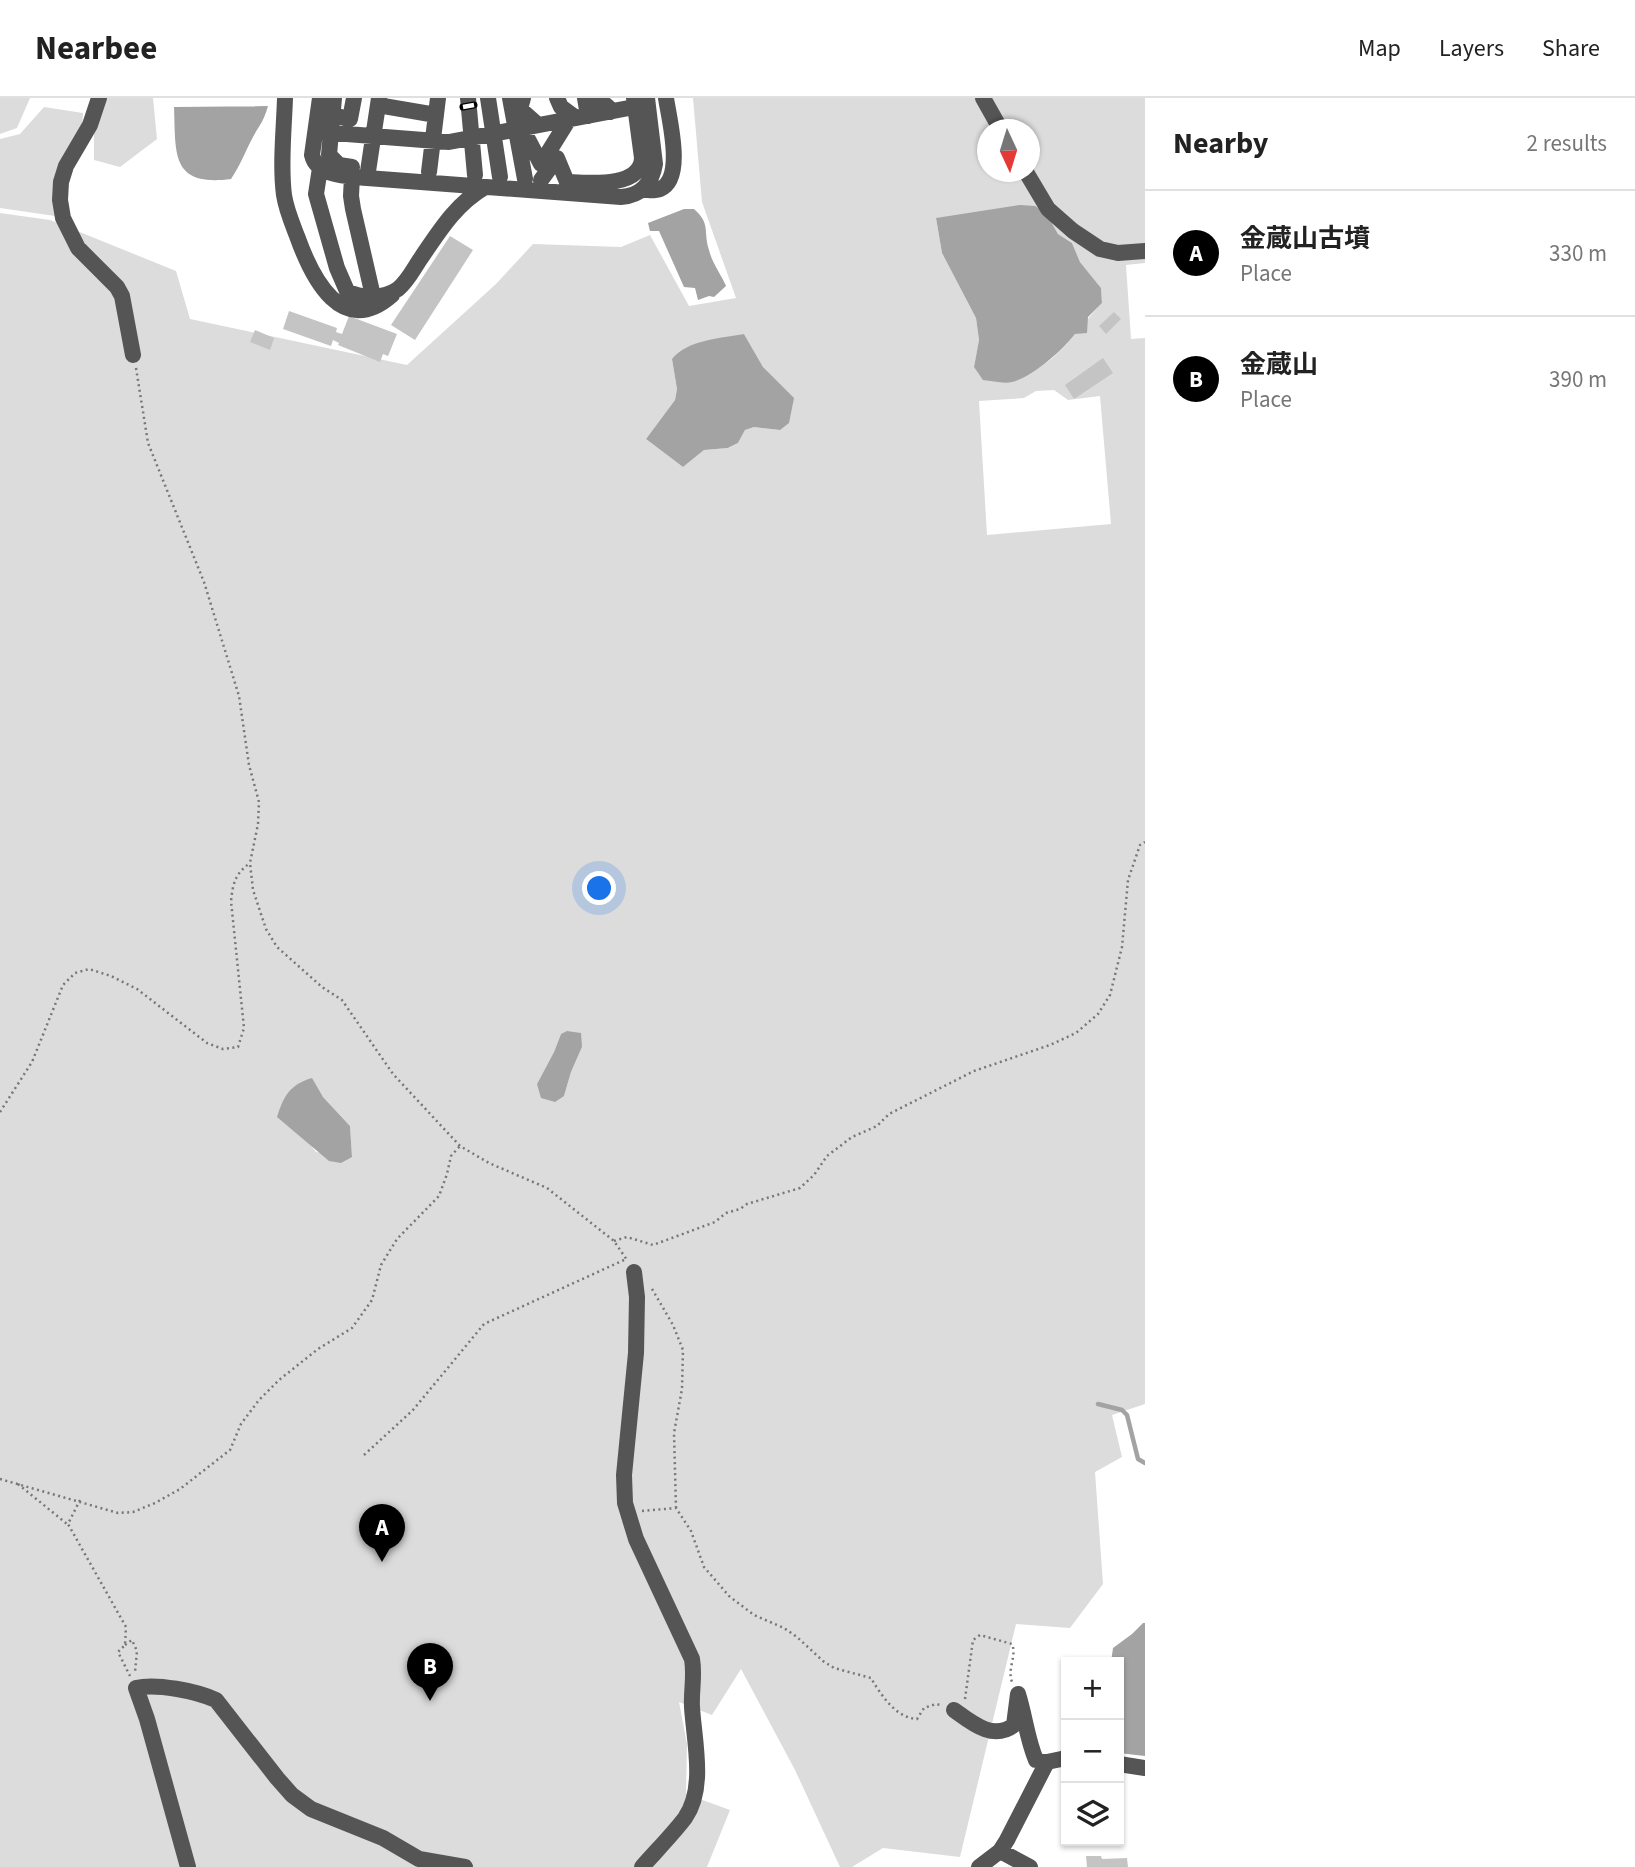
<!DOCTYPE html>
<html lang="en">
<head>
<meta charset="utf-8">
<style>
	body { margin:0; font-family:"Source Sans 3","Noto Sans JP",sans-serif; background:#f6f6f6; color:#222 }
	.controls { position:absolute; right:21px; bottom:21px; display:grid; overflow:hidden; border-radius:0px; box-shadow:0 2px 5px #0004 }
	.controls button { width:63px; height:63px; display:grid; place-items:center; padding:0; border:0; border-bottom:2px solid #e0e0e0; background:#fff; color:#222; font:35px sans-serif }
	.compass { position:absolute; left:977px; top:21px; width:63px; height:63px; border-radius:50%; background:#fff; box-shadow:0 2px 5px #0004; rotate:176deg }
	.you { position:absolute; left:600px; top:791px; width:24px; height:24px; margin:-18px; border:5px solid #fff; border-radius:50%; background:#1a73e8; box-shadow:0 0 0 10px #1a73e833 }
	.badge { display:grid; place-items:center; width:46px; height:46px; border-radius:50%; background:#000; color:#fff; font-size:23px; font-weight:700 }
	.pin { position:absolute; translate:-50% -58px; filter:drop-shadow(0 2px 4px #0008) }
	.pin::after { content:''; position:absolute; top:37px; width:24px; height:21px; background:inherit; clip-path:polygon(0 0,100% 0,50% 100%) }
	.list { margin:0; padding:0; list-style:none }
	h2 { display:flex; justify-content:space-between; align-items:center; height:91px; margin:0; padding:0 28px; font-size:30px }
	h2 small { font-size:23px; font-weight:400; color:#767676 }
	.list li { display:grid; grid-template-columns:46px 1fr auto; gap:21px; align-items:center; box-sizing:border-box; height:126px; padding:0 28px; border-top:2px solid #e0e0e0 }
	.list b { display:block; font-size:26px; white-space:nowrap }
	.list p { margin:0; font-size:23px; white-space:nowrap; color:#767676 }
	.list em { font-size:23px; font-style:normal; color:#767676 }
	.icon { flex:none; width:38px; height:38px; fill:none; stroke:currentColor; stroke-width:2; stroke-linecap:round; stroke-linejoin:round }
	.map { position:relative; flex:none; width:1145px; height:1769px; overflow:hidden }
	header { display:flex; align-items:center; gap:42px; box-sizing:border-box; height:98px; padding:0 35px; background:#fff; border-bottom:2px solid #e0e0e0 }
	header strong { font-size:33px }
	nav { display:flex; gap:38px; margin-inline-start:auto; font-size:24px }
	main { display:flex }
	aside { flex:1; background:#fff }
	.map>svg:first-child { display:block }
	.green { fill:#dcdcdc; fill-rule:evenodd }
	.water { fill:#a3a3a3 }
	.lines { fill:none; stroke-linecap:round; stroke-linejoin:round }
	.stream { stroke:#a3a3a3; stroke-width:4.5 }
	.building { fill:#c4c4c4 }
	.path { stroke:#777; stroke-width:2.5; stroke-dasharray:2 3.5; stroke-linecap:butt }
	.minor { stroke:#555; stroke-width:16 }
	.rail-casing { stroke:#000; stroke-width:7 }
	.rail { stroke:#fff; stroke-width:4.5; stroke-dasharray:13; stroke-linecap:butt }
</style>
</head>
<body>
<header>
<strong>Nearbee</strong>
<nav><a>Map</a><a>Layers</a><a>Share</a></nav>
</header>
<main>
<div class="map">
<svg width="1145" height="1769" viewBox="0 0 1145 1769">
	<rect width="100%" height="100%" fill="#fff"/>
	<path class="green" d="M0 0H30L17 30 0 36Z
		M94 0H153L157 41 120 69 94 62Z
		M693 0H1145V165L1126 167 1131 241 1145 240V1306L1112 1317 1122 1359 1095 1374 1103 1486 1070 1530 1016 1526 960 1759 883 1750 852 1769H840L795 1672 741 1571 712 1617 679 1604 687 1646 686 1696 730 1712 707 1769H0V115L50 122 176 173 190 221 407 267 496 186 533 146 621 149 650 137 689 208 736 200 702 104ZM988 32H1030V74H988ZM1046 115 1058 136 1072 145 1080 164 1101 190 1102 205C1084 223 1058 263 1035 271 1026 275 986 270 974 269L979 242 976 220 942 155 936 120ZM744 236 763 269 777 285 780 332 754 329 745 332 738 345 729 350 704 352 683 369 646 341 675 302 677 291 672 261ZM1054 292 1068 302 1100 298 1111 426 987 437 979 303 1024 300 1036 293ZM561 936 582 949 571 974 564 998 537 986 554 954ZM311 980 323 999 350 1028 352 1059 316 1054 309 1045Z
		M44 9 83 15 82 32 55 118 0 110V41L20 36Z"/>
	<path class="water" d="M268 8C263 25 260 26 253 39 245 54 240 68 231 81 170 89 176 55 174 9Z
		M1020 107 1035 108 1046 115 1058 136 1072 145 1080 164 1101 190 1102 205 1088 219 1087 235 1075 236C1062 253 1032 279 1012 284 1004 286 992 283 983 282L974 269 979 242 976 220 942 155 936 120Z
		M684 111H694C711 126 703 133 709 152 712 165 721 176 726 188L714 199 709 198 698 202 695 190 684 189 659 133H650L648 125Z
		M744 236 763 269 794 300 789 325 780 332 754 329 745 332 738 345 728 350 704 352 683 369 646 341 675 302 677 291 672 261C687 242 721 240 744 236Z
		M567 933 581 935 582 949 571 974 564 998 555 1004 541 1000 537 986 554 954 561 936Z
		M312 980 323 999 350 1028 352 1059 341 1065 329 1063 277 1019C284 998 289 987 312 980Z
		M1143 1525H1145V1658L1119 1655V1564H1111L1113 1550 1132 1536Z"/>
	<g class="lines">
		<path class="stream" d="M1098 1306 1122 1312 1127 1317 1138 1361 1145 1365"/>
	</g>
	<path class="building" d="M450 138 473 152 415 242 391 227Z
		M289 213 337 230 336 234 342 236 349 218 397 236 388 258 383 256 380 264 338 247 339 245 333 242 331 248 283 231Z
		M1114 214 1121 221 1106 236 1099 228Z
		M255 232 274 240 270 252 250 244Z
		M1103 260 1113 275 1074 301 1065 287Z
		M1086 1758H1101L1102 1761 1127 1760 1128 1769H1087Z"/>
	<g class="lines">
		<path class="path" d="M136 270 148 345 204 484 239 598 249 667 259 704 258 726 250 765 253 792 266 831 277 849 322 889 342 902 393 976 460 1048 489 1065 547 1090 614 1143 627 1162
			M0 1014 32 964 63 887 75 875 89 871 111 878 137 891 207 945 223 951 238 949 244 930 231 803C233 785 235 776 250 765
			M614 1143 627 1139 653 1147 715 1124 726 1115 740 1111 747 1106 800 1090 814 1077 827 1058 852 1039 877 1028 889 1016 974 973 1050 947 1076 935 1098 916 1110 897 1122 849 1128 782 1140 747 1145 744
			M652 1191 673 1227 683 1252 682 1291 674 1335 676 1410
			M364 1357 413 1312 484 1226 624 1162
			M0 1381 118 1415 133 1414 155 1405 180 1391 230 1352 241 1326 259 1302 279 1282 318 1251 352 1230 372 1202 381 1167 397 1141 439 1098 447 1076 451 1058 460 1048
			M18 1386 67 1426
			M80 1402 68 1426 126 1529 125 1547 118 1554 130 1578
			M642 1413 676 1410 691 1433 704 1469 729 1498 754 1517 784 1530 797 1539 823 1563 834 1570 871 1580C881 1597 896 1620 917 1621L924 1610 936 1606 940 1607
			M125 1547 132 1542 137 1553 135 1574
			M965 1601 973 1542 980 1537 1012 1546C1017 1558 1007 1571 1012 1584"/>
		<path class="minor" d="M99 0 90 27 66 68 61 84 60 102 63 120 78 150 117 189 122 198 133 257
			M285 0C284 32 280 66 284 97 286 111 292 125 297 138 312 180 342 241 392 197
			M320 0 312 57C317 79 349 78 367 80L621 99C641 98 652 85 655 66L647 0
			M334 0 329 57 339 67 352 69
			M468 0 475 77
			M488 0 500 79
			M510 0 525 81
			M523 0 520 11 538 27
			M557 0 561 9 576 20
			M585 0 588 18
			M597 0 608 9 610 14
			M983 0 1001 32
			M378 7 436 17
			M332 17 350 21 354 0
			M522 30 541 66 569 21
			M321 34 449 44 645 7
			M320 70 316 96 337 170 347 193C361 201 384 201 398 191 408 183 414 170 421 160 440 132 456 106 485 89
			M429 74 438 0
			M1026 74 1048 111 1073 133 1100 151 1118 155 1145 153
			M352 78 351 98 353 111 373 198
			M367 80 379 0
			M541 82 557 60 567 84
			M569 84C589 85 641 90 642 60L634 0
			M643 92C648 92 655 93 660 91 685 81 669 21 666 0
			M634 1174 637 1199 636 1255 624 1377 625 1405 636 1441 692 1561C695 1578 691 1593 692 1609 694 1643 706 1690 685 1720 672 1737 656 1753 642 1769
			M954 1612C972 1625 993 1643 1014 1627L1018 1596C1025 1618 1027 1641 1036 1662L1047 1664 1066 1660
			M1119 1666 1145 1670
			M1000 1753 1030 1769
			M188 1769 147 1621 136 1590C156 1585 196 1593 216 1602L277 1680 292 1697 311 1711 383 1740 419 1761 465 1769
			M979 1769 1000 1753 1007 1742 1047 1664"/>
		<g class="rail-casing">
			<path id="rail" d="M463 9 474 7"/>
		</g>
		<use href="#rail" class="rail"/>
	</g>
</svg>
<div class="controls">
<button>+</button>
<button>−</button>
<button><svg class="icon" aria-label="layers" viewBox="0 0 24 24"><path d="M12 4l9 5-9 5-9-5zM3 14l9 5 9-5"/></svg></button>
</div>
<svg class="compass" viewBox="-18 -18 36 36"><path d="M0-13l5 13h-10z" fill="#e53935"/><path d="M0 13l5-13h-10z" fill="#767676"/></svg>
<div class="you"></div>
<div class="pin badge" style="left:382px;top:1464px">A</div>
<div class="pin badge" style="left:430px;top:1603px">B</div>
</div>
<aside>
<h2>Nearby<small>2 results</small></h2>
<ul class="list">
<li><span class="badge">A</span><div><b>金蔵山古墳</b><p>Place</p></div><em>330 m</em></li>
<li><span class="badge">B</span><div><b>金蔵山</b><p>Place</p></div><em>390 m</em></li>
</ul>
</aside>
</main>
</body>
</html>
